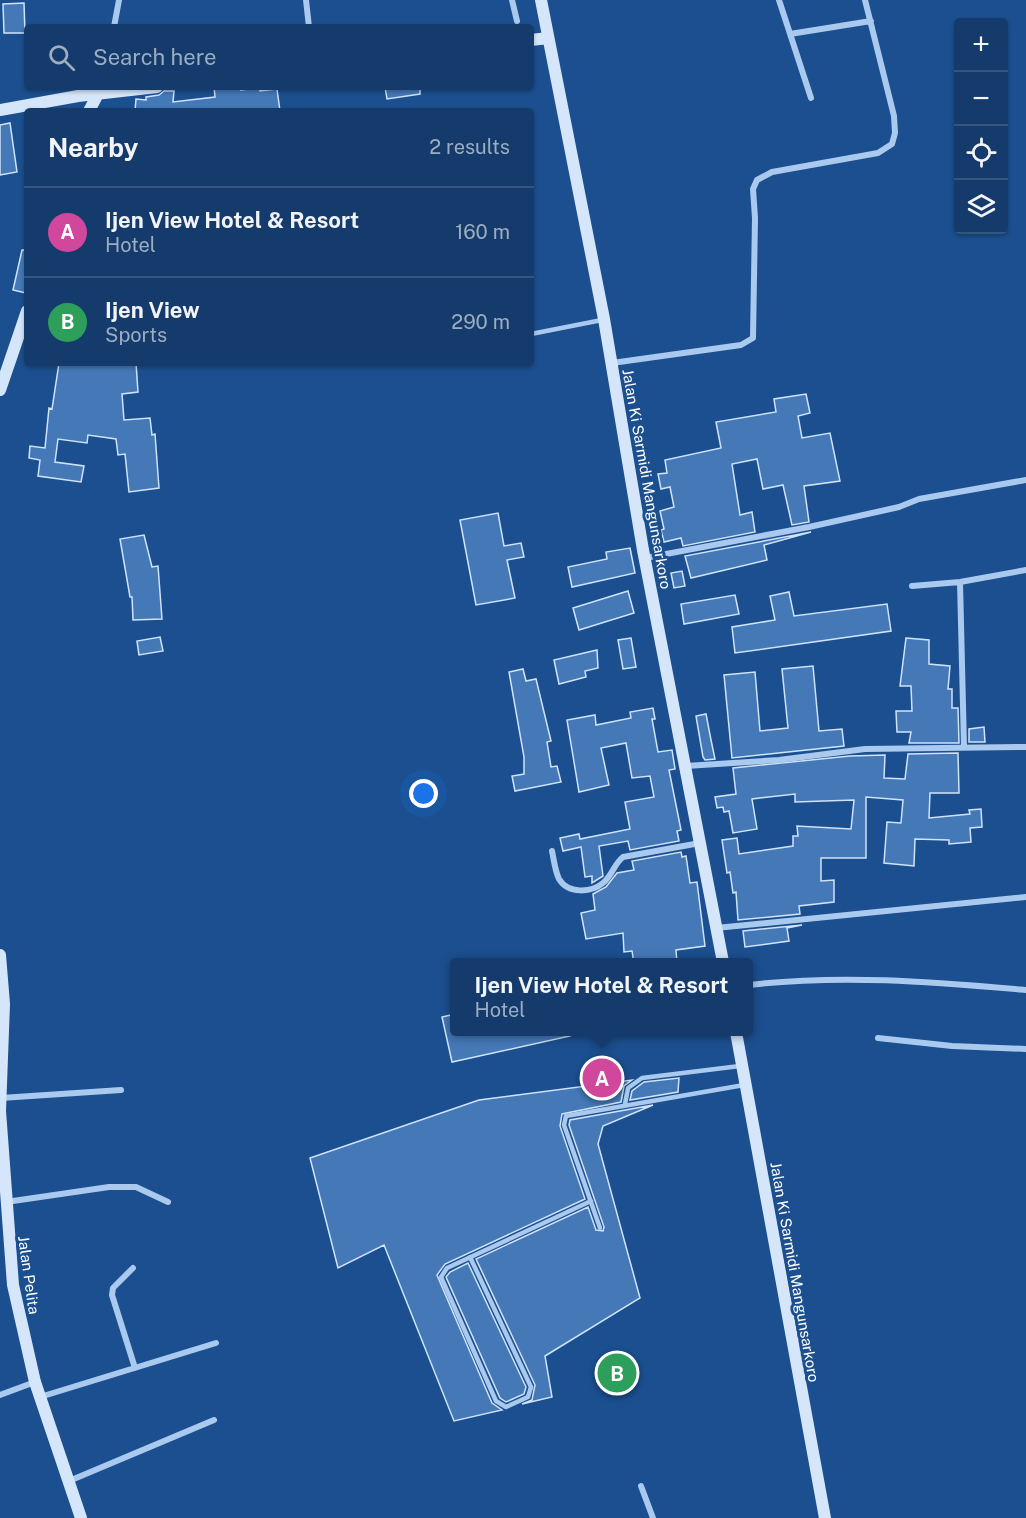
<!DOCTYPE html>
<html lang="en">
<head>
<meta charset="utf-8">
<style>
	body { margin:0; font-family:"Public Sans",sans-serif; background:#214673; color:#f1f3f6 }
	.controls { position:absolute; right:18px; top:18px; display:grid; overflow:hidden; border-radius:6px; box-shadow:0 2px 4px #0004 }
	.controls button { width:54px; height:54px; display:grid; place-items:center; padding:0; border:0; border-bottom:2px solid #33557e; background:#143b6b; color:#f1f3f6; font:30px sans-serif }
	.you { position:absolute; left:424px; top:794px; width:21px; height:21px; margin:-15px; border:4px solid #fff; border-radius:50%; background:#1a73e8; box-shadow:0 0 0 9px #1a73e833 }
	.badge { display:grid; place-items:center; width:39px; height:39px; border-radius:50%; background:#bca0f2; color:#fff; font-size:20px; font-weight:700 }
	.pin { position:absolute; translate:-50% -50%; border:3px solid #fff; box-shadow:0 2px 6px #0006 }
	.popup { position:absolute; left:450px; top:958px; width:303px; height:78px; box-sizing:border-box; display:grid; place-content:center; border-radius:6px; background:#143b6b; filter:drop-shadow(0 2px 4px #0005); font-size:20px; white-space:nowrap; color:#9dadc1 }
	.popup b { font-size:22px; color:#f1f3f6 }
	.popup::after { content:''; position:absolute; left:50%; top:100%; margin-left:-12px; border:12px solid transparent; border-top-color:#143b6b }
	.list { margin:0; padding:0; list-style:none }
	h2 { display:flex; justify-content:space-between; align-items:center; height:78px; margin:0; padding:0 24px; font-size:26px }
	h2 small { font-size:20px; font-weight:400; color:#9dadc1 }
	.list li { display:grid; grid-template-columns:39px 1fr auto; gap:18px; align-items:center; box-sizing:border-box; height:90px; padding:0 24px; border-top:2px solid #33557e }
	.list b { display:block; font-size:22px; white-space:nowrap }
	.list p { margin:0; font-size:20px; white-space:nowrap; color:#9dadc1 }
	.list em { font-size:20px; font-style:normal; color:#9dadc1 }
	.icon { flex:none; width:33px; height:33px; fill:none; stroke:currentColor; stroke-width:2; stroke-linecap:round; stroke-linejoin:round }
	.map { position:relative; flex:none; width:1026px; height:1518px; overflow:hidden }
	.search { position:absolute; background:#143b6b; box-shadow:0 2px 4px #0004; left:24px; top:24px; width:510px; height:66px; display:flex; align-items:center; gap:15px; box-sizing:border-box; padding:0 21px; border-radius:6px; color:#9dadc1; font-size:22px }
	.panel { position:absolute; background:#143b6b; box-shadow:0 2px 4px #0004; left:24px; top:108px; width:510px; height:258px; border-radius:6px }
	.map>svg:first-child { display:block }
	.building { fill:#4478b7; stroke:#cfe3fa; stroke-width:1.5 }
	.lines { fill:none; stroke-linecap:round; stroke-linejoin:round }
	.service { stroke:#a9c9ee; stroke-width:4.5 }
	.minor { stroke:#a9c9ee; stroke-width:6 }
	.secondary { stroke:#d6e6fa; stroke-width:12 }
	.labels { text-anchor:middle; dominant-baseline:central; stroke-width:6; stroke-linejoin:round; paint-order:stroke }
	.street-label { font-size:15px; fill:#fff; stroke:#1b4f8f }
</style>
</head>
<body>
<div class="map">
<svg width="1026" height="1518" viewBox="0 0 1026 1518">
	<rect width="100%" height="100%" fill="#1b4f8f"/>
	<path class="building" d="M24 3 25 33H4L3 4Z
		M214 87H241V90L259 87 260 91 277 89 280 111H135L136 99 146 100V97L159 95 164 91H174L173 102 215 97Z
		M385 87H420V94L387 99Z
		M10 123 17 172 0 175V125Z
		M22 250H27L26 293 13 290Z
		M59 363H136L138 392 122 394 124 420 150 418 152 435 155 434 159 488 129 492 125 454 118 455 116 439 88 435 87 443 58 439 55 462 84 466 81 482 38 476 40 460 29 458 30 446 45 448 49 408 52 409Z
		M806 394 810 413 798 416 802 438 830 433 840 481 804 486 809 522 792 525 783 485 763 489 757 459 732 464 740 515 752 512 755 532 683 546 681 538 664 542 661 530 664 529 660 511 674 507 670 487 661 489 658 474 667 473 665 460 721 448 716 422 776 412 774 399Z
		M498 513 504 546 521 543 524 557 507 560 515 598 476 605 460 520Z
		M811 532 764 545 767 560 691 578 685 556Z
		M144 535 152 567 158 566 162 619 133 620 132 597H130L120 539Z
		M630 548 635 573 572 587 568 567 607 559 606 552Z
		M682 571 685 586 674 588 671 573Z
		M628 591 634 613 579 630 573 608Z
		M789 592 794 616 887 604 891 631 735 653 732 627 775 620 770 596Z
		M735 595 739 614 684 624 681 604Z
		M160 637 163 651 139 655 137 641Z
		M631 638 636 667 623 669 618 640Z
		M906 638 929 640V664L950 666 948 689H952V708H958L959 743H909L911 732H897L896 711H912L911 686H900Z
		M597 650 598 668 585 671 586 677 559 684 554 660Z
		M813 666 819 731 842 729 844 746 732 758 724 675 755 672 760 731 788 728 782 669Z
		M523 669 526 681 536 679 551 741 547 742 551 767 557 766 561 782 515 791 512 776 524 774V757L509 672Z
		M653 708 655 719H652L658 752 672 750 675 769 669 770 681 830 677 831 679 841 630 850 628 841 599 846 603 876 592 883V876L585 877 581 847 563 851 560 838 579 834 580 839 630 829 625 802 654 797 650 776 632 778 626 743 601 748 609 785 579 792 567 720 595 715 596 725 631 718 630 712Z
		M706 714 711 740 715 759 705 760 703 757 696 716Z
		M984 727 985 742H969V729Z
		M958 753 959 793H930L929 818 970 814 969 810 981 809 982 827 970 828 971 842 949 844V840L915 839 914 866 884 863 887 822 901 823 903 800 866 797V858H821V881L834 880V902L799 906 800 914 738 920 736 892 733 893 730 872 727 873 722 840 737 838 739 854 793 846V836H798L797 826 851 829 854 800 795 802V794L752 799 757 829 733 833 729 811 724 812 723 807 717 808 715 797 736 794 733 768 850 756 885 755 884 778 905 779 908 754Z
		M681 852 682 857 686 856 690 883 697 882 705 946 676 950 677 963H634L632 951 624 952 623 933 586 939 581 913 595 910 593 894 606 887 617 873 634 870 632 861Z
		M802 925 787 928 789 941 745 947 743 931Z
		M455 1014V1032H569L570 1036 452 1062 442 1017Z
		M679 1078 678 1092 630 1100 632 1091 644 1082Z
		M632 1080 624 1086 621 1102 562 1114 560 1126 585 1199 445 1264 437 1275 492 1403 502 1410 454 1421 384 1245 338 1268 310 1158 479 1100Z
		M653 1105 603 1126 598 1144 640 1298 545 1356 552 1397 522 1404 532 1400 535 1385 476 1259 588 1207 596 1230 603 1231 604 1227 569 1125 570 1120Z
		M468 1263 526 1387 524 1394 506 1402 500 1398 446 1277 450 1272Z"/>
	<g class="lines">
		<path class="service" d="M531 334 602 320
			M382 363H384
			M625 1104 628 1088 642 1078 740 1066
			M600 1228 564 1125 566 1116 744 1085
			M470 1257 531 1387 528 1397 506 1407 496 1401 441 1277 447 1268 591 1201"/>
		<path class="minor" d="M306 0 309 27
			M512 0 517 21
			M779 0 811 98
			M114 27 119 0
			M790 34 871 21
			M612 363 741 345 753 338 755 218 753 189 757 180 772 172 878 153 892 144 895 133 894 116 865 0
			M645 558 809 527 899 507 919 499 1026 480
			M960 582 964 747
			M912 586 960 582 1026 570
			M686 766 779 760 865 749 1026 747
			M552 851C554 860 555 871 559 879 568 894 591 893 603 883 612 876 614 864 623 857L700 843
			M716 928 1026 897
			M749 985C842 974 933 982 1026 990
			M878 1038 952 1046 1026 1049
			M1 1098 121 1090
			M6 1202 109 1187H136L168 1202
			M133 1268 113 1288 112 1295 135 1368
			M0 1395 35 1382
			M40 1397 216 1343
			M69 1481 214 1420
			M641 1486 653 1518"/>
		<path class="secondary" d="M541 0 604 319 643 550 723 962
			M531 40 548 38
			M0 110 78 96 157 87
			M89 111 98 94
			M0 390 27 311
			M0 955 4 1004 0 1111 13 1285 35 1382 81 1518
			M736 1032 825 1518"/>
	</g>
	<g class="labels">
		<g class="street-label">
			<text transform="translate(647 479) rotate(80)">Jalan Ki Sarmidi Mangunsarkoro</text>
			<text transform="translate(795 1272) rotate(80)">Jalan Ki Sarmidi Mangunsarkoro</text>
			<text transform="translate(29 1275) rotate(82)">Jalan Pelita</text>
		</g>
	</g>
</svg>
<div class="controls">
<button>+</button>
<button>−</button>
<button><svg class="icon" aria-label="locate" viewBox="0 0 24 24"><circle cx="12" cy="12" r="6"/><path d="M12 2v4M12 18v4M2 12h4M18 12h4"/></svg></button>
<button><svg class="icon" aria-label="layers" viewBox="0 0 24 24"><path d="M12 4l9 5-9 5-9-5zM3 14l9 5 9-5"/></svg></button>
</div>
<div class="you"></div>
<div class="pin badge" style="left:602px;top:1078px;background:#d1479c">A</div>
<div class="popup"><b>Ijen View Hotel &amp; Resort</b>Hotel</div>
<div class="pin badge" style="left:617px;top:1373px;background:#2e9e5b">B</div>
<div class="search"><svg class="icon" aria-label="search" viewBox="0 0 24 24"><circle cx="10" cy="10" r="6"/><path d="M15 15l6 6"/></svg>Search here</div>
<section class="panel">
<h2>Nearby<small>2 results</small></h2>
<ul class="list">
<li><span class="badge" style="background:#d1479c">A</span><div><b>Ijen View Hotel &amp; Resort</b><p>Hotel</p></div><em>160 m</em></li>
<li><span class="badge" style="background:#2e9e5b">B</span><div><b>Ijen View</b><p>Sports</p></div><em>290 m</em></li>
</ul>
</section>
</div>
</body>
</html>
